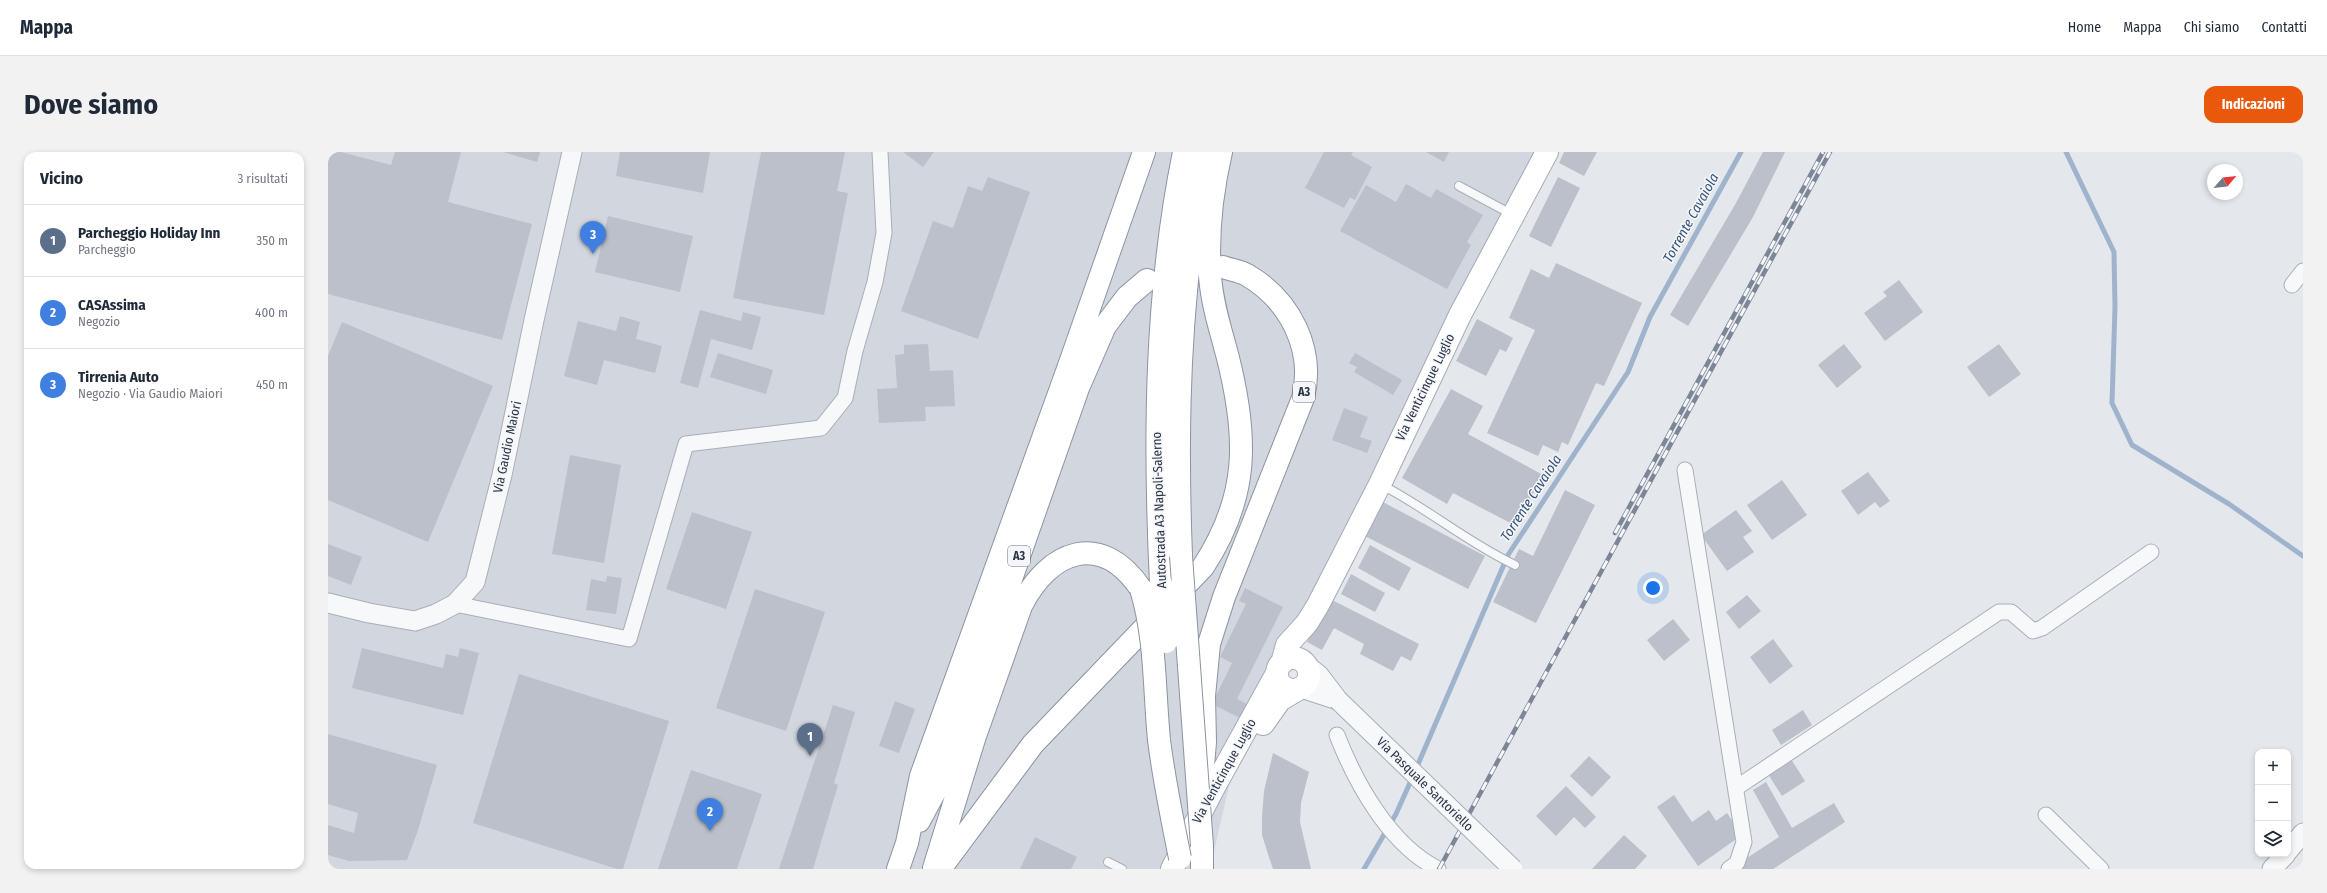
<!DOCTYPE html>
<html lang="it">
<head>
<meta charset="utf-8">
<style>
	body { margin:0; font-family:"Fira Sans Condensed",sans-serif; background:#f2f2f3; color:#1f2937 }
	.controls { position:absolute; right:12px; bottom:12px; display:grid; overflow:hidden; border-radius:8px; box-shadow:0 2px 6px #0003 }
	.controls button { width:36px; height:36px; display:grid; place-items:center; padding:0; border:0; border-bottom:1px solid #e0e1e3; background:#fff; color:#1f2937; font:20px sans-serif }
	.compass { position:absolute; left:1879px; top:12px; width:36px; height:36px; border-radius:50%; background:#fff; box-shadow:0 2px 6px #0003; rotate:62deg }
	.you { position:absolute; left:1325px; top:436px; width:14px; height:14px; margin:-10px; border:3px solid #fff; border-radius:50%; background:#1a73e8; box-shadow:0 0 0 6px #1a73e833 }
	.badge { display:grid; place-items:center; width:26px; height:26px; border-radius:50%; background:#ea580c; color:#fff; font-size:13px; font-weight:700 }
	.pin { position:absolute; translate:-50% -33px; filter:drop-shadow(0 1px 2px #0008) }
	.pin::after { content:''; position:absolute; top:21px; width:14px; height:12px; background:inherit; clip-path:polygon(0 0,100% 0,50% 100%) }
	.list { margin:0; padding:0; list-style:none }
	h2 { display:flex; justify-content:space-between; align-items:center; height:52px; margin:0; padding:0 16px; font-size:17px }
	h2 small { font-size:13px; font-weight:400; color:#747a83 }
	.list li { display:grid; grid-template-columns:26px 1fr auto; gap:12px; align-items:center; box-sizing:border-box; height:72px; padding:0 16px; border-top:1px solid #e0e1e3 }
	.list b { display:block; font-size:15px; white-space:nowrap }
	.list p { margin:0; font-size:13px; white-space:nowrap; color:#747a83 }
	.list em { font-size:13px; font-style:normal; color:#747a83 }
	.icon { flex:none; width:22px; height:22px; fill:none; stroke:currentColor; stroke-width:2; stroke-linecap:round; stroke-linejoin:round }
	.map { position:relative; flex:none; width:1975px; height:717px; overflow:hidden; border-radius:12px }
	header { display:flex; align-items:center; gap:24px; box-sizing:border-box; height:56px; padding:0 20px; background:#fff; border-bottom:1px solid #e0e1e3 }
	header strong { font-size:19px }
	nav { display:flex; gap:22px; margin-inline-start:auto; font-size:14px }
	.intro { display:flex; align-items:center; justify-content:space-between; box-sizing:border-box; height:96px; padding:0 24px }
	h1 { margin:0; font-size:28px }
	.button { padding:10px 18px; border-radius:12px; background:#ea580c; color:#fff; font-size:14px; font-weight:700 }
	main { display:flex; gap:24px; padding:0 24px }
	aside { flex:1; background:#fff; border-radius:12px; box-shadow:0 2px 6px #0003 }
	.map>svg:first-child { display:block }
	.built { fill:#d2d6de }
	.lines { fill:none; stroke-linecap:round; stroke-linejoin:round }
	.stream { stroke:#9fb4cc; stroke-width:5 }
	.building { fill:#bbc0ca }
	.service-casing { stroke:#a9aeb7; stroke-width:10 }
	.minor-casing { stroke:#a9aeb7; stroke-width:17 }
	.tertiary-casing { stroke:#a9aeb7; stroke-width:21 }
	.primary-casing { stroke:#a3abb8; stroke-width:24 }
	.motorway-casing { stroke:#8b94a3; stroke-width:24 }
	.service { stroke:#f7f8fa; stroke-width:8 }
	.minor { stroke:#f7f8fa; stroke-width:15 }
	.tertiary { stroke:#f7f8fa; stroke-width:19 }
	.primary { stroke:#fff; stroke-width:22 }
	.motorway { stroke:#fff; stroke-width:22 }
	.rail-casing { stroke:#7d8696; stroke-width:4.5 }
	.rail { stroke:#f4f6f9; stroke-width:3; stroke-dasharray:9; stroke-linecap:butt }
	.tertiary-bridge-casing { stroke:#a9aeb7; stroke-width:21; stroke-linecap:butt }
	.motorway-bridge-casing { stroke:#8b94a3; stroke-width:24; stroke-linecap:butt }
	.tertiary-bridge { stroke:#f7f8fa; stroke-width:19 }
	.motorway-bridge { stroke:#fff; stroke-width:22 }
	.labels { text-anchor:middle; dominant-baseline:central; stroke-width:3; stroke-linejoin:round; paint-order:stroke }
	.shield { fill:#f4f6f9; stroke:#676e7b; stroke-width:1 }
	.shield-label { font-size:12px; font-weight:bold; fill:#2b3445 }
	.street-label { font-size:13px; fill:#2b3445; stroke:#f4f6f9 }
	.water-label { font-size:14px; font-style:italic; fill:#34527a; stroke:#f4f6f9 }
</style>
</head>
<body>
<header>
<strong>Mappa</strong>
<nav><a>Home</a><a>Mappa</a><a>Chi siamo</a><a>Contatti</a></nav>
</header>
<div class="intro"><h1>Dove siamo</h1><a class="button">Indicazioni</a></div>
<main>
<aside>
<h2>Vicino<small>3 risultati</small></h2>
<ul class="list">
<li><span class="badge" style="background:#5c6f8a">1</span><div><b>Parcheggio Holiday Inn</b><p>Parcheggio</p></div><em>350 m</em></li>
<li><span class="badge" style="background:#3f7fe0">2</span><div><b>CASAssima</b><p>Negozio</p></div><em>400 m</em></li>
<li><span class="badge" style="background:#3f7fe0">3</span><div><b>Tirrenia Auto</b><p>Negozio · Via Gaudio Maiori</p></div><em>450 m</em></li>
</ul>
</aside>
<div class="map">
<svg width="1975" height="717" viewBox="0 0 1975 717">
	<rect width="100%" height="100%" fill="#e4e7ec"/>
	<path class="built" d="M0 0H1207L913 581 882 717H0Z"/>
	<g class="lines">
		<path class="stream" d="M1738 0 1786 100 1787 155 1784 251 1804 293 1901 352 1975 404
			M1088 617 1180 403 1300 220 1322 165 1413 0
			M1036 717 1068 662 1085 624"/>
	</g>
	<path class="building" d="M0 0H13L63 13 67 0H133L120 50 204 72 174 188 0 142Z
		M175 0H212L209 10Z
		M292 0H382L375 41 288 24Z
		M433 0H517L509 39 520 41 496 163 405 146Z
		M575 0H606L595 15Z
		M996 0H1025L1023 3 1044 15 1027 48 1022 45 1016 56 977 36Z
		M1098 0H1121L1116 10Z
		M1236 0H1269L1256 24 1231 11Z
		M1435 0H1457L1425 65 1360 174 1342 163 1408 51Z
		M660 25 702 40 650 187 573 159 605 69 625 76 640 34 654 39Z
		M1230 25 1252 36 1223 95 1201 84Z
		M1078 32 1103 46 1108 37 1155 63 1139 90 1143 93 1119 137 1012 79 1038 33 1068 50Z
		M280 64 365 84 352 140 267 120Z
		M1228 111 1314 151 1276 234 1268 231 1240 293 1234 290 1230 300 1215 293 1210 304 1159 281 1207 178 1181 166 1203 117 1221 126Z
		M1571 128 1595 160 1557 189 1536 161 1559 144 1555 140Z
		M372 158 413 169 415 160 433 165 424 198 383 187 370 236 352 231Z
		M292 164 312 170 308 187 334 194 327 221 276 208 269 233 236 224 250 169 288 179Z
		M1149 167 1185 186 1178 200 1172 197 1158 224 1128 209Z
		M14 170 165 234 100 390 0 348V204Z
		M600 192 602 219 625 218 627 254 597 255 598 269 551 271 549 237 569 236 567 203 576 202V193Z
		M1516 192 1534 215 1509 236 1490 213Z
		M1671 192 1693 222 1661 245 1639 215Z
		M390 201 445 218 438 242 382 225Z
		M1027 201 1074 228 1065 243 1026 220 1029 215 1021 211Z
		M1123 237 1155 254 1140 282 1215 323 1188 374 1125 341 1119 352 1074 326Z
		M1016 256 1040 265 1032 285 1044 289 1039 301 1004 288Z
		M242 303 293 313 276 411 224 402Z
		M1540 320 1562 349 1552 356 1547 350 1530 363 1513 339Z
		M1454 328 1479 363 1444 388 1419 353Z
		M1237 338 1267 353 1208 471 1165 450 1191 397 1205 404Z
		M1053 349 1157 404 1140 437 1035 383Z
		M1408 358 1424 379 1415 385 1426 400 1399 419 1373 383Z
		M364 360 424 380 398 457 338 437Z
		M0 392 34 405 23 433 0 424Z
		M1042 393 1083 416 1071 439 1030 416Z
		M1023 422 1057 441 1047 460 1013 442Z
		M279 424 294 426 288 462 258 458 263 427 278 430Z
		M917 436 955 455 909 547 919 552 912 566 884 552 904 511 892 505 918 452 911 449Z
		M427 437 497 460 458 579 388 556Z
		M1419 443 1433 459 1411 477 1398 460Z
		M1002 447 1091 492 1083 509 1073 504 1065 519 1032 502 1036 492 1006 476 994 498 979 490Z
		M1345 467 1362 488 1336 509 1319 488Z
		M1445 487 1465 514 1442 532 1422 505Z
		M34 496 115 516 118 502 130 505 132 496 151 501 135 563 24 536Z
		M191 522 341 569 295 717H289L145 671Z
		M567 549 587 557 571 601 551 594Z
		M505 553 527 560 506 631 510 633 485 717H451Z
		M1475 558 1484 573 1453 593 1444 578Z
		M0 582 109 613 90 678 79 708 21 709 0 703V673L26 681 30 661 0 652Z
		M945 601 981 620 973 651 972 670 983 717H945L940 702 934 683V664L936 639Z
		M1261 604 1283 625 1264 645 1242 624Z
		M1461 604 1477 629 1454 644 1438 619Z
		M363 618 434 642 409 717H330Z
		M1438 630 1464 676 1506 651 1517 670 1445 717H1402L1451 685 1425 638Z
		M1238 634 1268 665 1257 676 1246 665 1228 684 1208 664Z
		M1346 643 1364 670 1381 658 1388 669 1399 661 1414 683 1370 714 1329 655Z
		M1296 683 1319 704 1307 717H1264Z
		M707 685 749 705 743 717H692Z"/>
	<g class="lines">
		<g class="service-casing">
			<path id="service" d="M1131 34 1185 63
				M1052 332C1099 356 1140 391 1187 413
				M780 710 794 717"/>
		</g>
		<g class="minor-casing">
			<path id="minor" d="M1964 133 1975 119
				M1357 318 1416 690 1409 711 1401 717
				M127 452 301 487 358 292 493 276 517 246 527 199 547 130 556 81 552 0
				M1009 583C1028 632 1062 693 1110 717
				M1408 636 1671 460H1683L1705 479 1714 476 1823 400
				M1718 663 1773 717"/>
		</g>
		<g class="tertiary-casing">
			<path id="tertiary" d="M0 451 41 461 87 469 108 462 127 452 147 430 174 323 206 168 244 0
				M977 512 991 523 1010 548
				M973 536 1010 548
				M1960 699 1975 681
				M1944 717 1958 702"/>
		</g>
		<g class="primary-casing">
			<path id="primary" d="M949 522a16 16 0 1 1 32 0a16 16 0 1 1-32 0Z
				M954 511 959 493 979 471 990 453 1052 332 1132 163 1219 0
				M935 572 952 548 969 538
				M844 717 884 639 949 521"/>
		</g>
		<g class="motorway-casing">
			<path id="motorway" d="M853 404C849 297 850 198 863 92 867 63 870 33 876 5
				M833 432C826 287 827 142 856 0
				M875 614 877 590 876 544 881 492 896 445 975 246C987 197 962 148 919 123 912 119 903 118 895 115
				M591 669 612 630 750 236 777 174 799 145 819 128
				M874 694V717
				M606 716 647 584 693 454C721 398 773 378 813 437
				M570 717 579 691 593 624 741 214 816 0
				M612 717 705 592 875 415C921 345 920 286 900 206 893 179 884 152 882 124 879 83 884 39 893 0"/>
		</g>
		<use href="#service" class="service"/>
		<use href="#minor" class="minor"/>
		<use href="#tertiary" class="tertiary"/>
		<use href="#primary" class="primary"/>
		<use href="#motorway" class="motorway"/>
		<g class="rail-casing">
			<path id="rail" d="M1287 381 1495 0
				M1111 717 1502 0"/>
		</g>
		<use href="#rail" class="rail"/>
		<g class="tertiary-bridge-casing">
			<path id="tertiary-bridge" d="M1010 548 1185 717"/>
		</g>
		<g class="motorway-bridge-casing">
			<path id="motorway-bridge" d="M853 404 874 694
				M833 432 838 490
				M813 437C828 486 826 537 831 588 836 628 844 667 852 706"/>
		</g>
		<use href="#tertiary-bridge" class="tertiary-bridge"/>
		<use href="#motorway-bridge" class="motorway-bridge"/>
	</g>
	<g class="labels">
		<g class="shield">
			<rect x="965" y="230" width="22" height="20" rx="3"/>
			<rect x="680" y="394" width="22" height="20" rx="3"/>
		</g>
		<g class="shield-label">
			<text x="976" y="240">A3</text>
			<text x="691" y="404">A3</text>
		</g>
		<g class="street-label">
			<text transform="translate(1097 235) rotate(-64)">Via Venticinque Luglio</text>
			<text transform="translate(179 295) rotate(-78)">Via Gaudio Maiori</text>
			<text transform="translate(831 358) rotate(-92)">Autostrada A3 Napoli-Salerno</text>
			<text transform="translate(896 619) rotate(-61)">Via Venticinque Luglio</text>
			<text transform="translate(1097 632) rotate(44)">Via Pasquale Santoriello</text>
		</g>
		<g class="water-label">
			<text transform="translate(1363 66) rotate(-61)">Torrente Cavaiola</text>
			<text transform="translate(1203 346) rotate(-57)">Torrente Cavaiola</text>
		</g>
	</g>
</svg>
<div class="controls">
<button>+</button>
<button>−</button>
<button><svg class="icon" aria-label="layers" viewBox="0 0 24 24"><path d="M12 4l9 5-9 5-9-5zM3 14l9 5 9-5"/></svg></button>
</div>
<svg class="compass" viewBox="-18 -18 36 36"><path d="M0-13l5 13h-10z" fill="#e53935"/><path d="M0 13l5-13h-10z" fill="#747a83"/></svg>
<div class="you"></div>
<div class="pin badge" style="left:482px;top:604px;background:#5c6f8a">1</div>
<div class="pin badge" style="left:382px;top:679px;background:#3f7fe0">2</div>
<div class="pin badge" style="left:265px;top:102px;background:#3f7fe0">3</div>
</div>
</main>
</body>
</html>
